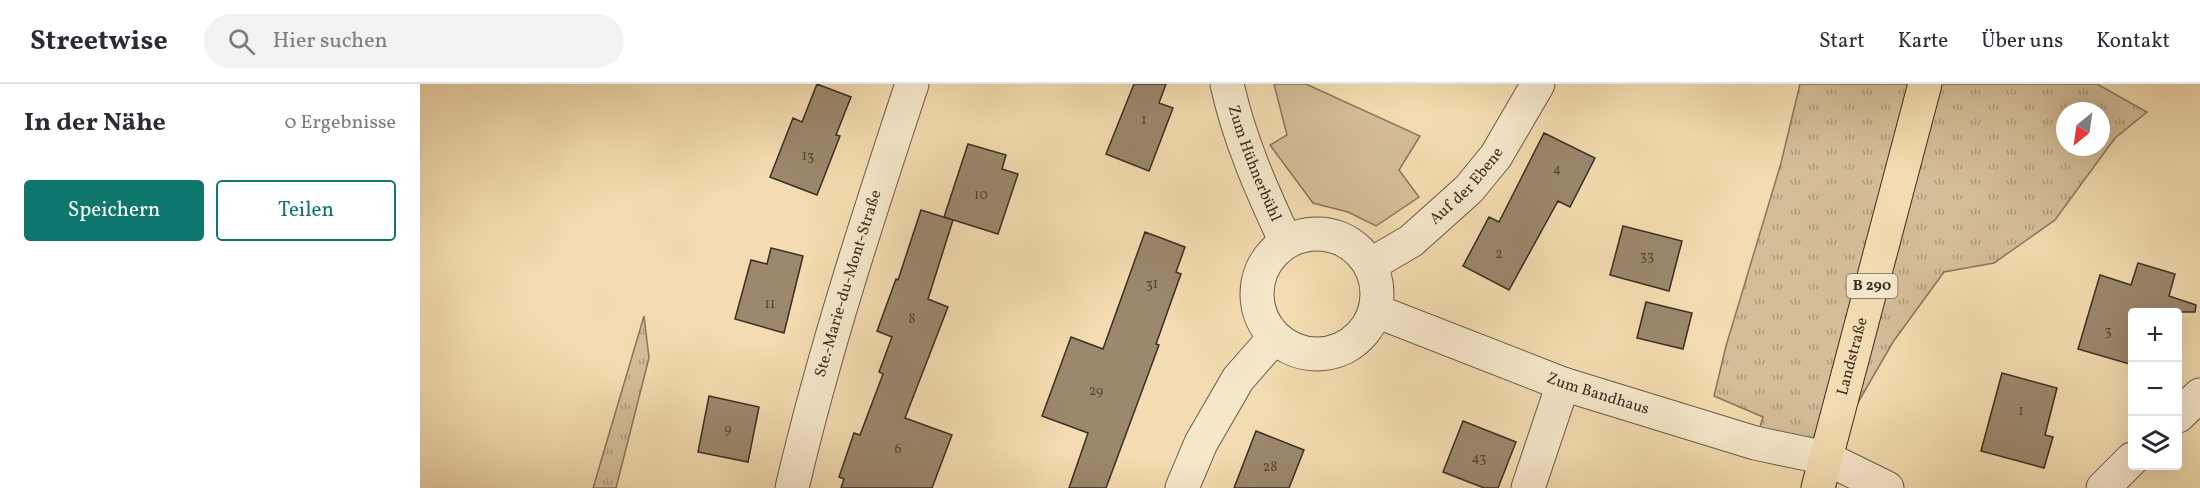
<!DOCTYPE html>
<html lang="de">
<head>
<meta charset="utf-8">
<style>
	body { margin:0; font-family:Vollkorn,serif; background:#f2f2f3; color:#2b2b33 }
	.controls { position:absolute; right:18px; bottom:18px; display:grid; overflow:hidden; border-radius:6px; box-shadow:0 6px 24px #0002 }
	.controls button { width:54px; height:54px; display:grid; place-items:center; padding:0; border:0; border-bottom:2px solid #e1e1e2; background:#fff; color:#2b2b33; font:30px sans-serif }
	.compass { position:absolute; left:1636px; top:18px; width:54px; height:54px; border-radius:50%; background:#fff; box-shadow:0 6px 24px #0002; rotate:209deg }
	.list { margin:0; padding:0; list-style:none }
	h2 { display:flex; justify-content:space-between; align-items:center; height:78px; margin:0; padding:0 24px; font-size:26px }
	h2 small { font-size:20px; font-weight:400; color:#7c7c81 }
	.actions { display:flex; gap:12px; padding:18px 24px }
	.actions a { flex:1; padding:14px 0; border:2px solid #0f766e; border-radius:6px; text-align:center; font-size:21px; color:#0f766e }
	.actions .main { background:#0f766e; color:#fff }
	.icon { flex:none; width:33px; height:33px; fill:none; stroke:currentColor; stroke-width:2; stroke-linecap:round; stroke-linejoin:round }
	.map { position:relative; flex:none; width:1780px; height:404px; overflow:hidden }
	header { display:flex; align-items:center; gap:36px; box-sizing:border-box; height:84px; padding:0 30px; background:#fff; border-bottom:2px solid #e1e1e2 }
	header strong { font-size:28px }
	nav { display:flex; gap:33px; margin-inline-start:auto; font-size:21px }
	.search { width:420px; height:54px; background:#f2f2f3; display:flex; align-items:center; gap:15px; box-sizing:border-box; padding:0 21px; border-radius:33px; color:#7c7c81; font-size:22px }
	main { display:flex }
	aside { flex:1; background:#fff }
	.map>svg:first-child { display:block }
	.grass { fill:url(#grass-tufts); stroke:#88765e; stroke-width:1.5; fill-rule:evenodd }
	.green { fill:#d4be99; stroke:#88765e; stroke-width:1.5 }
	.building { fill:#9b886d; stroke:#3c2e24; stroke-width:1.5 }
	.lines { fill:none; stroke-linecap:round; stroke-linejoin:round }
	.minor-casing { stroke:#6a5a47; stroke-width:35 }
	.major-casing { stroke:#3c2e24; stroke-width:35 }
	.minor { stroke:#f7e8cc; stroke-width:33 }
	.major { stroke:#f3dcb1; stroke-width:33 }
	.labels { text-anchor:middle; dominant-baseline:central; stroke-width:4.5; stroke-linejoin:round; paint-order:stroke }
	.number-label { font-size:14px; fill:#544436 }
	.shield { fill:#f7e8cc; stroke:#746656; stroke-width:1.5 }
	.shield-label { font-size:15px; font-weight:bold; fill:#3c2e24 }
	.street-label { font-size:16px; fill:#3c2e24; stroke:#f7e8cc }
</style>
</head>
<body>
<header>
<strong>Streetwise</strong>
<div class="search"><svg class="icon" aria-label="search" viewBox="0 0 24 24"><circle cx="10" cy="10" r="6"/><path d="M15 15l6 6"/></svg>Hier suchen</div>
<nav><a>Start</a><a>Karte</a><a>Über uns</a><a>Kontakt</a></nav>
</header>
<main>
<aside>
<h2>In der Nähe<small>0 Ergebnisse</small></h2>
<ul class="list">
</ul>
<div class="actions"><a class="main">Speichern</a><a>Teilen</a></div>
</aside>
<div class="map">
<svg width="1780" height="404" viewBox="0 0 1780 404">
	<defs>
		<pattern id="grass-tufts" width="24" height="20" patternUnits="userSpaceOnUse" patternTransform="scale(1.5)"><rect width="24" height="20" fill="#d4be99"/><path d="M3 7l-1-3M5 7V3M7 7l1-3M15 17l-1-3M17 17v-4M19 17l1-3" fill="none" stroke="#ad9b7d"/></pattern>
	</defs>
	<rect width="100%" height="100%" fill="#f3dcb1"/>
	<filter id="stains"><feTurbulence type="fractalNoise" baseFrequency=".00333" numOctaves="4"/><feColorMatrix values="0 0 0 0 .2 0 0 0 0 .09 0 0 0 0 .02 0 0 0 .5 -.17"/></filter>
	<radialGradient id="worn" r=".72"><stop offset=".6" stop-color="#630" stop-opacity="0"/><stop offset="1" stop-color="#630" stop-opacity=".3"/></radialGradient>
	<path class="grass" d="M1380 0H1677L1727 28 1695 54 1635 136 1574 179 1524 188 1473 258 1406 374 1335 359 1343 333 1294 312 1306 262 1361 79ZM1645 27H1681V63H1645Z
		M224 232 229 274 196 404H173Z"/>
	<path class="green" d="M854 0H886L1000 52 979 86 999 113 956 142 928 128 893 119 850 61 867 51Z"/>
	<path class="building" d="M397 0 431 13 416 51 420 52 397 111 350 93 373 34 382 38Z
		M714 0H746L739 19 753 24 729 87 686 70Z
		M1124 49 1175 74 1150 123 1138 117 1089 206 1043 182 1069 133 1079 138Z
		M548 60 586 71 582 85 598 90 578 150 524 133Z
		M501 126 533 136 508 215 528 223 485 334 532 351 512 404H421L424 395 419 393 434 349 440 351 463 290 459 288 472 253 457 247 476 195 478 196Z
		M1203 142 1262 157 1249 207 1190 191Z
		M725 148 765 163 756 188 761 190 736 260 739 261 686 404H649L668 349 622 332 651 253 683 265Z
		M351 164 383 172 364 249 315 235 331 176 347 180Z
		M1718 179 1755 190 1749 212 1776 221 1775 228H1713V281L1658 265 1680 191 1711 201Z
		M1226 218 1272 229 1263 265 1217 254Z
		M1582 289 1637 304 1625 351 1633 353 1624 384 1561 367Z
		M289 312 339 323 328 378 278 368Z
		M1043 337 1096 358 1078 404H1064L1023 388Z
		M836 347 884 366 869 404H814Z"/>
	<g class="lines">
		<g class="minor-casing">
			<g id="minor">
				<path id="s1" d="M807 0C819 55 842 107 866 158"/>
				<circle cx="897" cy="210" r="60"/>
				<path id="s2" d="M950 181 991 157 1049 105 1076 72 1118 0"/>
				<path id="s3" d="M956 227 1143 300 1335 359 1406 374 1467 404"/>
				<path d="M1758 332 1780 311"/>
				<path id="s4" d="M372 404C404 267 448 133 492 0"/>
				<path d="M762 404 781 359 818 295 854 254"/>
				<path d="M1108 404 1143 300"/>
				<path d="M1683 404 1712 375"/>
			</g>
		</g>
		<g class="major-casing">
			<g id="major">
				<path id="s5" d="M1398 404 1505 0"/>
			</g>
		</g>
		<use href="#minor" class="minor"/>
		<use href="#major" class="major"/>
	</g>
	<g class="labels">
		<g class="number-label">
			<text x="724" y="36">1</text>
			<text x="388" y="72">13</text>
			<text x="1137" y="85">4</text>
			<text x="561" y="111">10</text>
			<text x="1079" y="170">2</text>
			<text x="1227" y="172">33</text>
			<text x="732" y="200">31</text>
			<text x="350" y="220">11</text>
			<text x="492" y="235">8</text>
			<text x="1688" y="247">3</text>
			<text x="676" y="307">29</text>
			<text x="1601" y="327">1</text>
			<text x="308" y="345">9</text>
			<text x="478" y="365">6</text>
			<text x="1059" y="374">43</text>
			<text x="850" y="383">28</text>
		</g>
		<rect class="shield" x="1426.5" y="190" width="51" height="24" rx="4.5"/>
		<g class="shield-label">
			<text x="1452" y="202">B 290</text>
		</g>
		<g class="street-label">
			<text stroke="none"><textPath href="#s1" startOffset="84">Zum Hühnerbühl</textPath></text>
			<text stroke="none"><textPath href="#s2" startOffset="126">Auf der Ebene</textPath></text>
			<text stroke="none"><textPath href="#s4" startOffset="212">Ste.-Marie-du-Mont-Straße</textPath></text>
			<text stroke="none"><textPath href="#s5" startOffset="136">Landstraße</textPath></text>
			<text stroke="none"><textPath href="#s3" startOffset="237">Zum Bandhaus</textPath></text>
		</g>
	</g>
	<rect width="100%" height="100%" filter="url(#stains)"/>
	<rect width="100%" height="100%" fill="url(#worn)"/>
</svg>
<div class="controls">
<button>+</button>
<button>−</button>
<button><svg class="icon" aria-label="layers" viewBox="0 0 24 24"><path d="M12 4l9 5-9 5-9-5zM3 14l9 5 9-5"/></svg></button>
</div>
<svg class="compass" viewBox="-18 -18 36 36"><path d="M0-13l5 13h-10z" fill="#e53935"/><path d="M0 13l5-13h-10z" fill="#7c7c81"/></svg>
</div>
</main>
</body>
</html>
